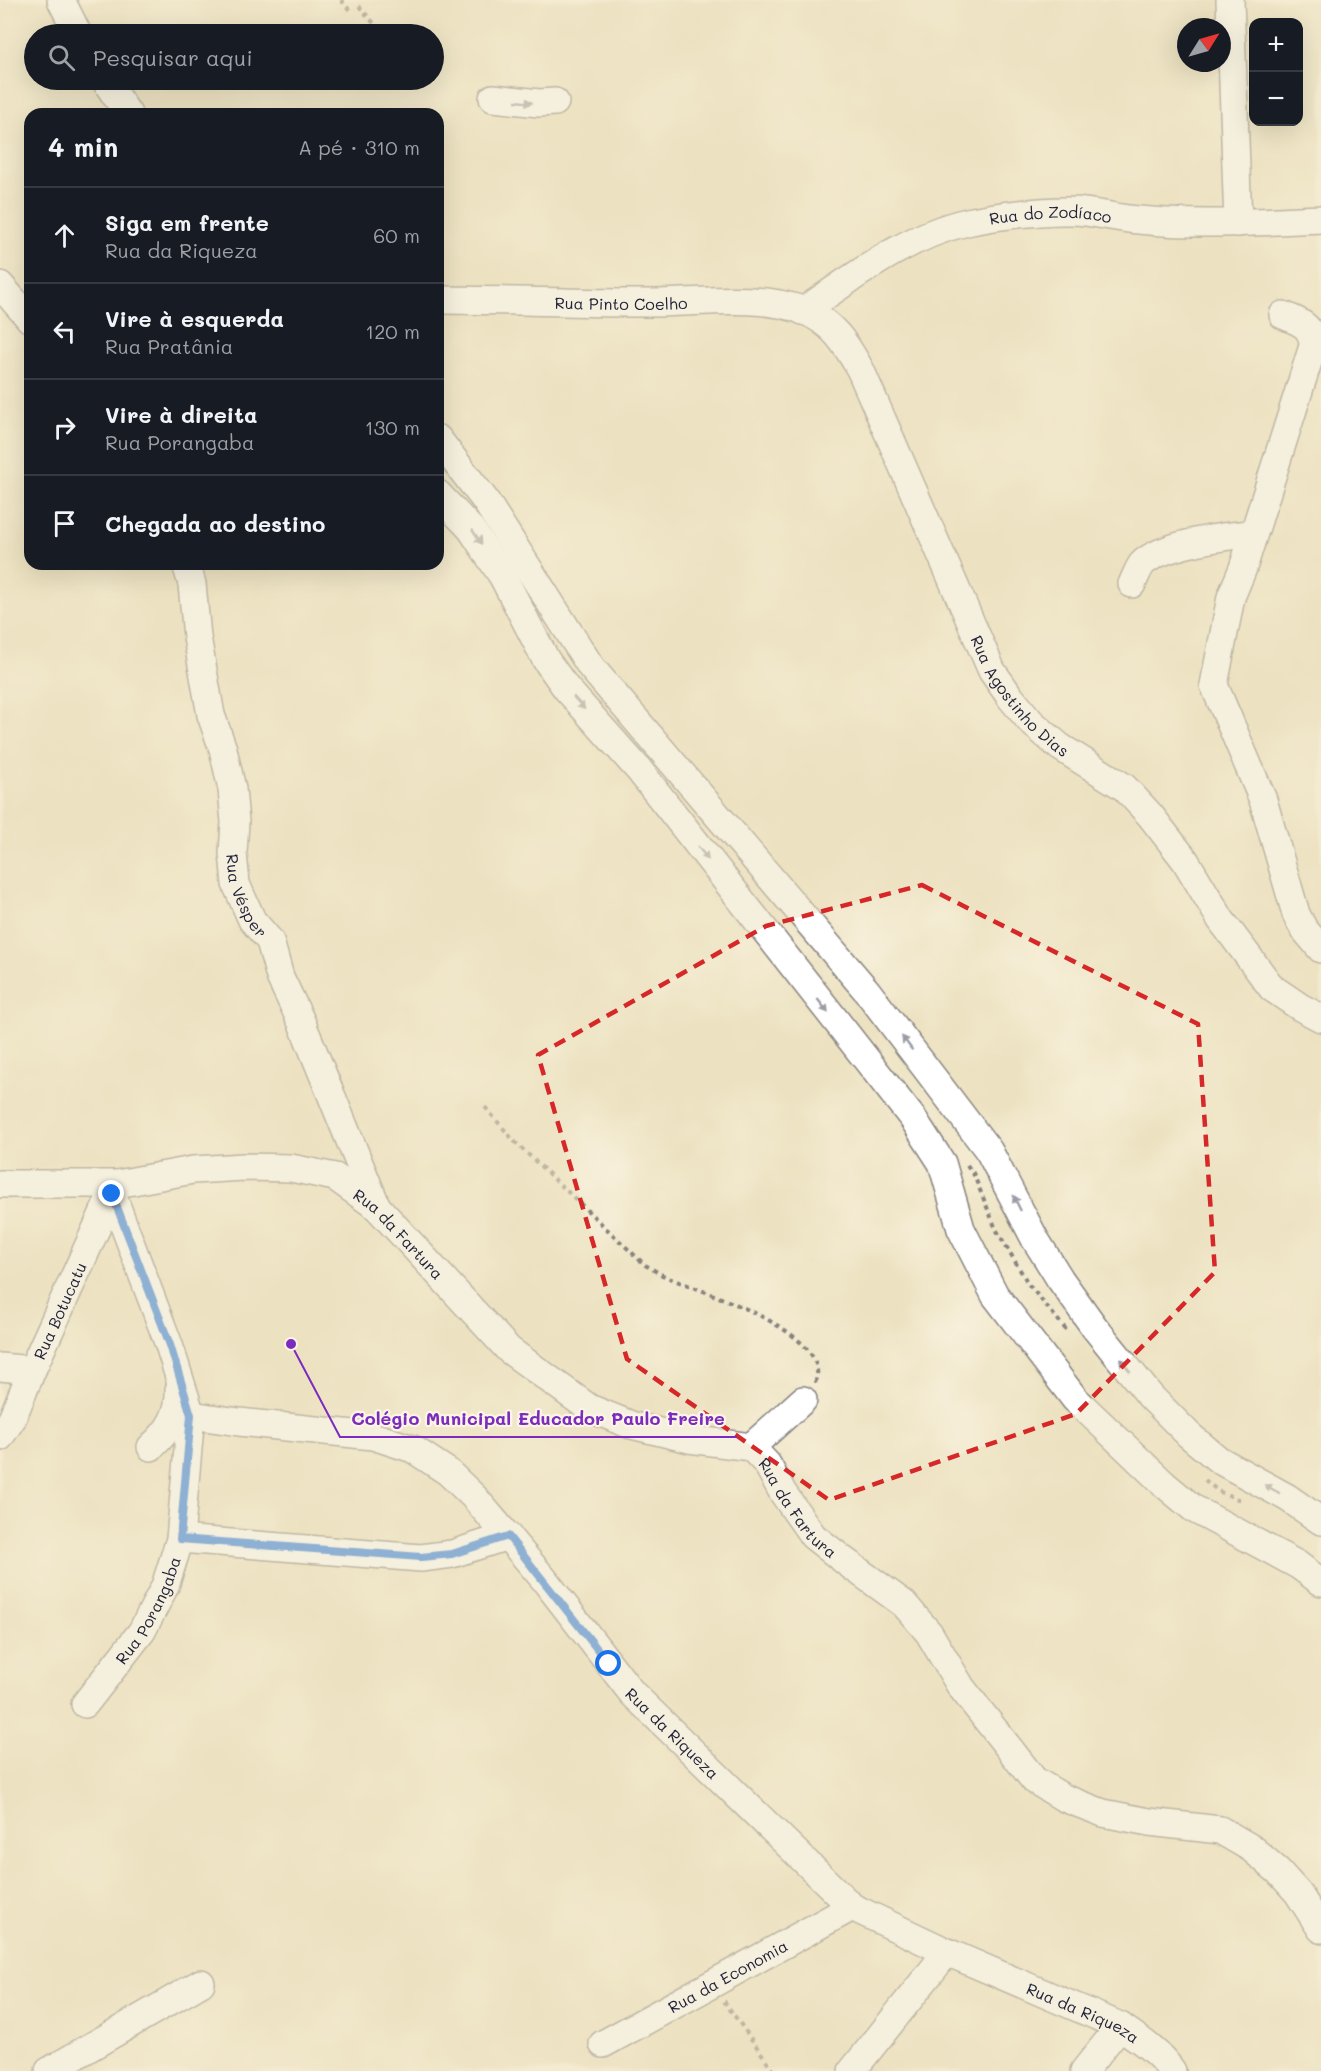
<!DOCTYPE html>
<html lang="pt">
<head>
<meta charset="utf-8">
<style>
	body { margin:0; font-family:Mali,sans-serif; background:#20242c; color:#f1f3f6 }
	.controls { position:absolute; right:18px; top:18px; display:grid; overflow:hidden; border-radius:12px; box-shadow:0 6px 24px #0002 }
	.controls button { width:54px; height:54px; display:grid; place-items:center; padding:0; border:0; border-bottom:2px solid #363941; background:#171b24; color:#f1f3f6; font:30px sans-serif }
	.compass { position:absolute; left:1177px; top:18px; width:54px; height:54px; border-radius:50%; background:#171b24; box-shadow:0 6px 24px #0002; rotate:53deg }
	.stop { position:absolute; width:18px; height:18px; margin:-14px; border:4px solid #1a73e8; border-radius:50%; background:#fff }
	.stop.end { background:#1a73e8; border-color:#fff; box-shadow:0 2px 6px #0008 }
	.list { margin:0; padding:0; list-style:none }
	h2 { display:flex; justify-content:space-between; align-items:center; height:78px; margin:0; padding:0 24px; font-size:26px }
	h2 small { font-size:20px; font-weight:400; color:#9ea1a6 }
	.list li { display:grid; grid-template-columns:39px 1fr auto; gap:18px; align-items:center; box-sizing:border-box; height:96px; padding:0 24px; border-top:2px solid #363941 }
	.list b { display:block; font-size:22px; white-space:nowrap }
	.list p { margin:0; font-size:20px; white-space:nowrap; color:#9ea1a6 }
	.list em { font-size:20px; font-style:normal; color:#9ea1a6 }
	.icon { flex:none; width:33px; height:33px; fill:none; stroke:currentColor; stroke-width:2; stroke-linecap:round; stroke-linejoin:round }
	.map { position:relative; flex:none; width:1321px; height:2071px; overflow:hidden }
	.search { position:absolute; background:#171b24; box-shadow:0 6px 24px #0002; left:24px; top:24px; width:420px; height:66px; display:flex; align-items:center; gap:15px; box-sizing:border-box; padding:0 21px; border-radius:33px; color:#9ea1a6; font-size:22px }
	.panel { position:absolute; background:#171b24; box-shadow:0 6px 24px #0002; left:24px; top:108px; width:420px; height:462px; border-radius:18px }
	.map>svg:first-child { display:block }
	.lines { fill:none; stroke-linecap:round; stroke-linejoin:round }
	.minor-casing { stroke:#87827e; stroke-width:30 }
	.path { stroke:#87827e; stroke-width:4; stroke-dasharray:4.5 4.5; stroke-linecap:butt }
	.minor { stroke:#fff; stroke-width:27 }
	.oneway { fill:#9c9ca7 }
	.route { stroke:#1a73e8; stroke-width:8 }
	.marked { fill:none; stroke:#d62828; stroke-width:4.5; stroke-dasharray:12 8; stroke-linejoin:round }
	.labels { text-anchor:middle; dominant-baseline:central; stroke-width:4.5; stroke-linejoin:round; paint-order:stroke }
	.street-label { font-size:16px; fill:#22223b; stroke:#fcf5e5 }
	.leader { fill:none; stroke:#7b2cbf; stroke-width:2 }
	.callout-dot { fill:#7b2cbf; stroke:#fcf5e5; stroke-width:2 }
	.callout-label { font-size:18px; text-anchor:middle; font-weight:bold; fill:#7b2cbf; stroke:#fcf5e5; stroke-width:4.5; stroke-linejoin:round; paint-order:stroke }
</style>
</head>
<body>
<div class="map">
<svg width="1321" height="2071" viewBox="0 0 1321 2071">
	<rect width="100%" height="100%" fill="#fcf5e5"/>
	<filter id="ink" filterUnits="userSpaceOnUse"><feTurbulence type="fractalNoise" baseFrequency=".0167" numOctaves="2"/><feDisplacementMap in="SourceGraphic" scale="12" xChannelSelector="R" yChannelSelector="G"/><feConvolveMatrix kernelMatrix="1 2 1 2 8 2 1 2 1" color-interpolation-filters="sRGB"/></filter>
	<filter id="wash" filterUnits="userSpaceOnUse"><feTurbulence type="fractalNoise" baseFrequency=".008" numOctaves="4" result="noise"/><feDisplacementMap in="SourceGraphic" scale="24" xChannelSelector="R" yChannelSelector="G"/><feGaussianBlur stdDeviation="1.35" result="paint"/><feColorMatrix in="noise" values="0 0 0 0 0 0 0 0 0 0 0 0 0 0 0 0 0 1.4 0 .05"/><feComposite in="paint" operator="in"/></filter>
	<g filter="url(#wash)">
		<rect width="100%" height="100%" fill="#ece2c1"/>
	</g>
	<g filter="url(#ink)">
		<g class="lines">
			<g class="minor-casing">
				<g id="minor">
					<path d="M61 0 78 34"/>
					<path d="M1230 0 1238 223"/>
					<path d="M105 80 128 114"/>
					<path d="M493 98 539 103 555 102"/>
					<path d="M0 285 30 319"/>
					<path id="s1" d="M438 300C506 300 575 303 643 303 693 304 755 293 802 310 832 321 847 345 861 371L992 671 1011 698 1031 722 1060 747 1124 787 1150 815 1185 860 1221 920 1272 988 1300 1007 1321 1018"/>
					<path id="s2" d="M803 311C854 277 906 236 967 222 995 216 1043 210 1071 211 1094 211 1116 219 1139 220 1199 226 1260 222 1321 219"/>
					<path d="M1283 315C1300 322 1313 326 1313 346L1243 568 1231 597 1214 685 1263 800 1296 914 1304 929 1321 949"/>
					<path d="M438 439 485 500 591 667 867 991 989 1151 1035 1239 1060 1279 1095 1328 1151 1397 1189 1435 1219 1460 1288 1498 1321 1521"/>
					<path d="M438 494 471 529 503 577 546 660 566 688 639 770 914 1120 942 1163 961 1229 995 1295 1075 1399 1164 1484 1194 1509 1298 1565 1321 1582"/>
					<path id="s3" d="M186 564 192 584 197 637 211 715 223 749 232 789 235 822 233 853 236 884 252 920 270 941 280 977 301 1021 377 1207"/>
					<path d="M1132 584C1135 578 1138 569 1142 564 1160 545 1227 535 1253 534"/>
					<path id="s4" d="M0 1184H117L193 1170 244 1167 291 1168 335 1177 377 1207 509 1350 589 1408 631 1425 689 1439 751 1447 767 1464 783 1493 813 1536 846 1562 904 1604 929 1633 961 1687 1034 1780 1064 1798 1103 1813 1149 1822 1220 1830 1251 1848 1278 1871 1298 1893 1321 1929"/>
					<path d="M0 1367 32 1370"/>
					<path id="s5" d="M191 1415 239 1422 373 1436 413 1449 448 1472 474 1497 543 1578 632 1693 852 1907 947 1952 1120 2026C1139 2039 1159 2052 1172 2071"/>
					<path id="s6" d="M0 1437 12 1419 32 1370 116 1185"/>
					<path d="M151 1447C169 1431 180 1414 179 1390"/>
					<path d="M751 1447 803 1400"/>
					<path d="M180 1539 421 1558 452 1554 508 1536"/>
					<path id="s7" d="M85 1704 142 1631 165 1586 180 1539 191 1415 169 1345 112 1194"/>
					<path id="s8" d="M603 2044 852 1907"/>
					<path d="M49 2071 201 1983"/>
					<path d="M852 2071 947 1952"/>
					<path d="M1084 2071 1120 2026"/>
				</g>
			</g>
			<path class="path" d="M341 0 352 13
				M359 6 383 34
				M485 1107 515 1142 645 1265C653 1269 661 1275 669 1278 701 1291 836 1333 815 1383
				M967 1165 973 1173 996 1229 1029 1285 1068 1332
				M1205 1480 1218 1491 1243 1501
				M724 2001 774 2071"/>
			<use href="#minor" class="minor"/>
		</g>
		<defs><path id="oneway-solid" d="M-6-.8H1V-3.2L6.5 0L1 3.2V.8H-6Z" transform="scale(1.5)"/></defs>
		<g class="oneway">
			<use href="#oneway-solid" transform="translate(524 102) rotate(6)"/>
			<use href="#oneway-solid" transform="translate(477 537) rotate(56)"/>
			<use href="#oneway-solid" transform="translate(579 703) rotate(48)"/>
			<use href="#oneway-solid" transform="translate(703 853) rotate(52)"/>
			<use href="#oneway-solid" transform="translate(823 1006) rotate(52)"/>
			<use href="#oneway-solid" transform="translate(907 1043) rotate(-127)"/>
			<use href="#oneway-solid" transform="translate(1017 1203) rotate(-116)"/>
			<use href="#oneway-solid" transform="translate(1125 1365) rotate(-129)"/>
			<use href="#oneway-solid" transform="translate(1272 1489) rotate(-151)"/>
		</g>
	</g>
	<g class="lines" filter="url(#ink)">
		<path class="route" d="M112 1194 170 1345 191 1415 180 1539 421 1557 452 1554 508 1536 609 1664"/>
	</g>
	<path d="M0 0H1321V2071H0ZM922 885 1198 1024 1215 1272 1076 1414 829 1500 627 1359 538 1055 766 926Z" fill="#ece2c1" fill-opacity=".55" fill-rule="evenodd"/>
	<path class="marked" d="M922 885 1198 1024 1215 1272 1076 1414 829 1500 627 1359 538 1055 766 926Z"/>
	<g class="labels">
		<g class="street-label">
			<text stroke="none"><textPath href="#s2" startOffset="272">Rua do Zodíaco</textPath></text>
			<text stroke="none"><textPath href="#s1" startOffset="183">Rua Pinto Coelho</textPath></text>
			<text stroke="none"><textPath href="#s1" startOffset="816">Rua Agostinho Dias</textPath></text>
			<text stroke="none"><textPath href="#s3" startOffset="340">Rua Vésper</textPath></text>
			<text stroke="none"><textPath href="#s4" startOffset="423">Rua da Fartura</textPath></text>
			<text stroke="none"><textPath href="#s6" startOffset="140">Rua Botucatu</textPath></text>
			<text stroke="none"><textPath href="#s4" startOffset="927">Rua da Fartura</textPath></text>
			<text stroke="none"><textPath href="#s7" startOffset="114">Rua Porangaba</textPath></text>
			<text stroke="none"><textPath href="#s5" startOffset="612">Rua da Riqueza</textPath></text>
			<text stroke="none"><textPath href="#s8" startOffset="142">Rua da Economia</textPath></text>
			<text stroke="none"><textPath href="#s5" startOffset="1116">Rua da Riqueza</textPath></text>
		</g>
	</g>
	<path class="leader" d="M291 1344L340 1437H737"/>
	<circle class="callout-dot" cx="291" cy="1344" r="6"/>
	<g class="callout-label">
		<text x="538" y="1425">Colégio Municipal Educador Paulo Freire</text>
	</g>
</svg>
<div class="controls">
<button>+</button>
<button>−</button>
</div>
<svg class="compass" viewBox="-18 -18 36 36"><path d="M0-13l5 13h-10z" fill="#e53935"/><path d="M0 13l5-13h-10z" fill="#9ea1a6"/></svg>
<div class="stop" style="left:609px;top:1664px"></div>
<div class="stop end" style="left:112px;top:1194px"></div>
<div class="search"><svg class="icon" aria-label="search" viewBox="0 0 24 24"><circle cx="10" cy="10" r="6"/><path d="M15 15l6 6"/></svg>Pesquisar aqui</div>
<section class="panel">
<h2>4 min<small>A pé · 310 m</small></h2>
<ul class="list">
<li><svg class="icon" aria-label="ahead" viewBox="0 0 24 24"><path d="M12 20V5M6 11l6-6 6 6"/></svg><div><b>Siga em frente</b><p>Rua da Riqueza</p></div><em>60 m</em></li>
<li><svg class="icon" aria-label="left" viewBox="0 0 24 24"><path d="M17 20v-9H6M10 6l-5 5 5 5"/></svg><div><b>Vire à esquerda</b><p>Rua Pratânia</p></div><em>120 m</em></li>
<li><svg class="icon" aria-label="right" viewBox="0 0 24 24"><path d="M7 20v-9h11M14 6l5 5-5 5"/></svg><div><b>Vire à direita</b><p>Rua Porangaba</p></div><em>130 m</em></li>
<li><svg class="icon" aria-label="arrive" viewBox="0 0 24 24"><path d="M6 21V4h12l-3 4 3 4H6"/></svg><div><b>Chegada ao destino</b></div></li>
</ul>
</section>
</div>
</body>
</html>
